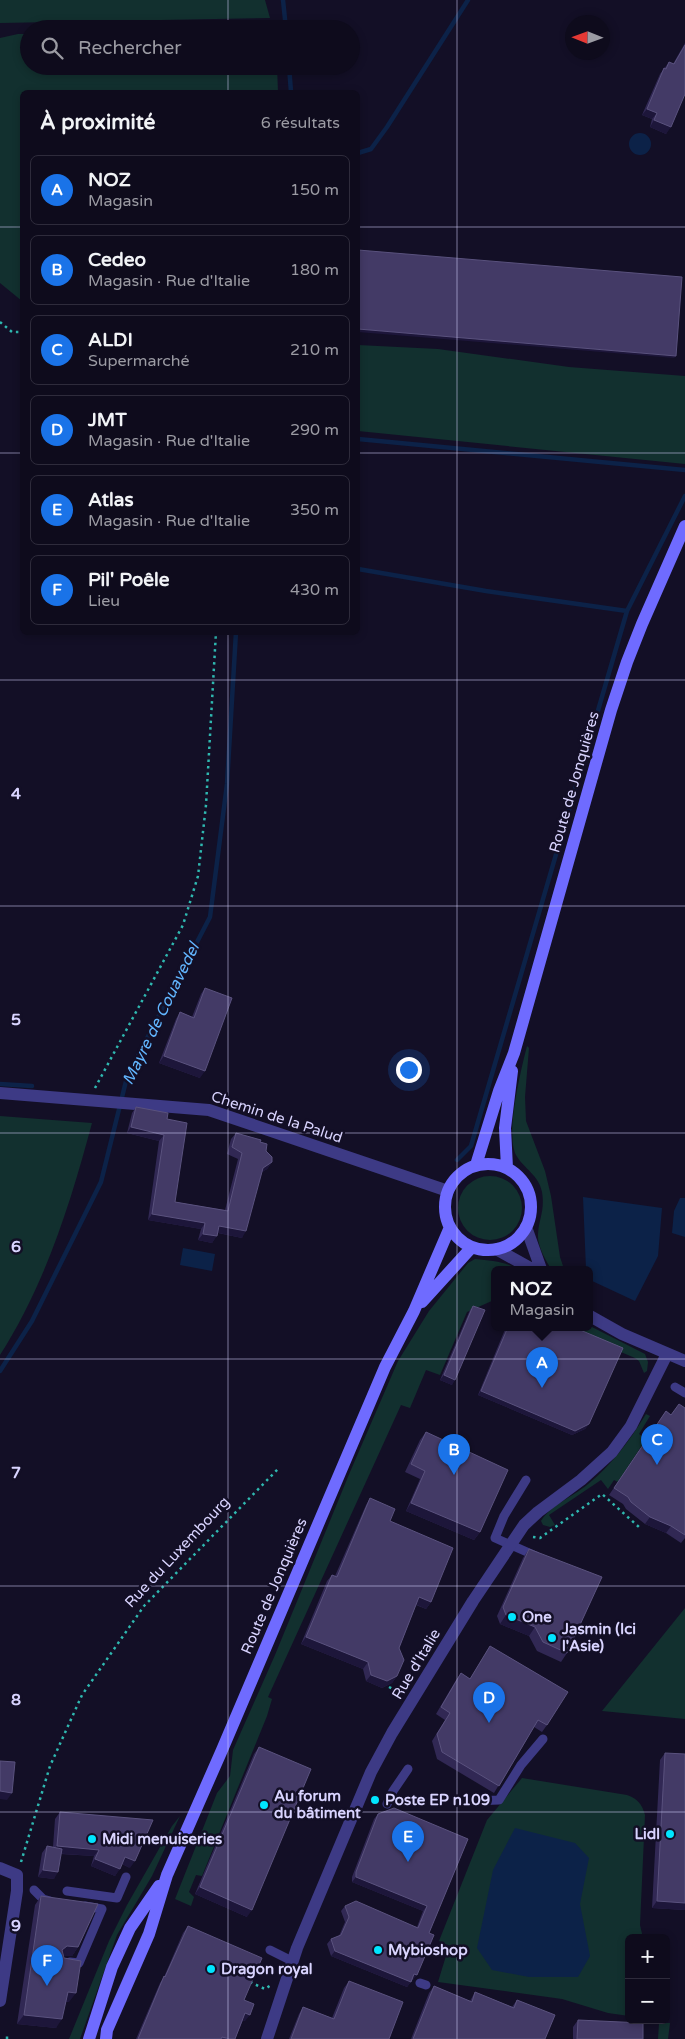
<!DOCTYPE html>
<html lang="fr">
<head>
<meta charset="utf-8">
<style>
	body { margin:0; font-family:"Varela Round",sans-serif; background:#1c1929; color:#f1f3f6 }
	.controls { position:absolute; right:15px; bottom:15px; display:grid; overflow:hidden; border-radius:8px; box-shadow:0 2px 8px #0003 }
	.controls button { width:45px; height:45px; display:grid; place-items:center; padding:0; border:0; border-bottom:1px solid #2e2b3b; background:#0e0b1c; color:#f1f3f6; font:25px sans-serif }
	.compass { position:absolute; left:565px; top:15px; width:45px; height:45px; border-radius:50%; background:#0e0b1c; box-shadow:0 2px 8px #0003; rotate:271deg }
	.you { position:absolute; left:408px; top:1069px; width:18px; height:18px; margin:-12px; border:4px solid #fff; border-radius:50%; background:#1a73e8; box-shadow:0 0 0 8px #1a73e833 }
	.badge { display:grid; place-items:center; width:32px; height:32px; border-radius:50%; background:#1a73e8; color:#fff; font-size:16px; font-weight:700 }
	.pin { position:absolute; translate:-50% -41px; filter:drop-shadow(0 1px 2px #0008) }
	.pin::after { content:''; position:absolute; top:26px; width:18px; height:15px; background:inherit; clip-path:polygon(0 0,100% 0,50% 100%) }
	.popup { position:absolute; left:491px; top:1266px; width:102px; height:65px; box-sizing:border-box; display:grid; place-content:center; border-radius:8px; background:#0e0b1c; filter:drop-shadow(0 1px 4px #0005); font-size:16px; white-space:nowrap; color:#9b9ba3 }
	.popup b { font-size:19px; color:#f1f3f6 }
	.popup::after { content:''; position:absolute; left:50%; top:100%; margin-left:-10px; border:10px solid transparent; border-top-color:#0e0b1c }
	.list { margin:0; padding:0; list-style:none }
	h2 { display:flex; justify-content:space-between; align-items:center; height:65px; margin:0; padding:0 20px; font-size:21px }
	h2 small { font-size:16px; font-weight:400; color:#9b9ba3 }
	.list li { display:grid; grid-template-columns:32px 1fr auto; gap:15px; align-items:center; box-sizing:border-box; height:70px; margin:0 10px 10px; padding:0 10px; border:1px solid #2e2b3b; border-radius:8px }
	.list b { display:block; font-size:19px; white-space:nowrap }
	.list p { margin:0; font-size:16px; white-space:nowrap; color:#9b9ba3 }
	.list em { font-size:16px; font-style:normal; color:#9b9ba3 }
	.icon { flex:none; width:28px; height:28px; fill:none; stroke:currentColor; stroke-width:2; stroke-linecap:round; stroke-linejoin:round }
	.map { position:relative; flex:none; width:685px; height:2039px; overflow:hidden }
	.search { position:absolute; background:#0e0b1c; box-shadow:0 2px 8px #0003; left:20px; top:20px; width:340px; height:55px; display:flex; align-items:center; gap:12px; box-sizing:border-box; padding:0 18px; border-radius:28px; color:#9b9ba3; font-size:19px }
	.panel { position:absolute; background:#0e0b1c; box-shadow:0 2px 8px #0003; left:20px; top:90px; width:340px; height:545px; border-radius:8px }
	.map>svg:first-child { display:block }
	.green { fill:#12302f }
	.water { fill:#0c2248 }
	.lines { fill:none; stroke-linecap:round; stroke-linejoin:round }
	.stream { stroke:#0c2248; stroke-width:4.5 }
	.path { stroke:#2fb8b0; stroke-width:2.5; stroke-dasharray:2.5 4; stroke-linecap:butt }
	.service { stroke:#3d3a85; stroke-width:9 }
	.minor { stroke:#3d3a85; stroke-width:12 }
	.secondary { stroke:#6f6bff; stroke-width:12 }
	.wall { fill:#312854 }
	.shaded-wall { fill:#1d163a }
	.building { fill:#433a66; stroke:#5a527e }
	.grid { fill:none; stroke:#d9d4ff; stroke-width:1; stroke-opacity:0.55 }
	.poi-dot { fill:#00e5ff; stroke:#130f26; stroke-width:2 }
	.labels { text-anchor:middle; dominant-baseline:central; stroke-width:5; stroke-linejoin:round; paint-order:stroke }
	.street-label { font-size:15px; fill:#d9d4ff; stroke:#130f26 }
	.poi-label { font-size:15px; font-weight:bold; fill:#d9d4ff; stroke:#130f26; text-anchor:start }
	.water-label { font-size:16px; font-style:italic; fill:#62b6ff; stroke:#130f26 }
	.grid-label { font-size:16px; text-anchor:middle; font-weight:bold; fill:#d9d4ff; stroke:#130f26; stroke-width:5; stroke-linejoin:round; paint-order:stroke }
</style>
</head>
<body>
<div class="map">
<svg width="685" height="2039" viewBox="0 0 685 2039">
	<rect width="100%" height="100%" fill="#130f26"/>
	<path class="green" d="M0 0H265L270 18 0 23Z
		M18 34H29V66H277L278 92H22V301L0 283V38Z
		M358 345 438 349 569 367 685 376V464L358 431Z
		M527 1046 529 1048 525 1097 526 1121 545 1171 551 1196 560 1257 564 1269H551C546 1260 537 1246 538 1234 539 1218 545 1211 542 1192 539 1175 524 1169 516 1155 505 1134 521 1070 527 1046Z
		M0 1116 92 1123C71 1202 45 1285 0 1355Z
		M458 1208a32 32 0 1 1 64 0a32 32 0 1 1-64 0Z
		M475 1259C491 1261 504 1261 518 1269H494V1300L467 1312 440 1375 426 1370 410 1408 401 1405 268 1697 272 1699 267 1716 202 1876 196 1875 189 1892 194 1897 191 1906 175 1899 217 1793 230 1776 233 1750 275 1655 350 1472 398 1361 429 1311 468 1263Z
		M590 1326 645 1354 648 1362 647 1371 644 1373 639 1361 635 1358 562 1327Z
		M646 1414 650 1416 639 1434 646 1439 618 1482 614 1480 608 1489 601 1480 549 1515 555 1525 550 1527 543 1525 541 1521C551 1505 572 1497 587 1485 611 1466 630 1440 646 1414Z
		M685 1608V1719L602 1711Z
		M522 1778 627 1795C638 1799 642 1804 645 1815L640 1925 643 1938H629V2016L608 2013 562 1999 438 1982 449 1946 439 1941 487 1820Z
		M180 1816 152 1876 117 1935 80 2039H69L109 1941 127 1905 172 1826Z
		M659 2023H670L668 2039H658Z"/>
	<path class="water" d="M629 144a11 11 0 1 1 22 0a11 11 0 1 1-22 0Z
		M583 1197 662 1208 658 1256 635 1301 590 1280V1269H586Z
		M680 1198H685V1237L672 1233 674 1211Z
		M183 1248 215 1254 212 1271 180 1265Z
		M515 1828 575 1843 589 1858 580 1904 590 1956 578 1977H529L492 1970 477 1948 493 1870Z"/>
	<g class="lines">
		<path class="stream" d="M283 0 286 29
			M289 66 291 92
			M358 153 371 149 387 127 468 0
			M358 439 685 470
			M358 569 486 591 627 611
			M0 1084 32 1086
			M457 1160 471 1146 627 611 685 496
			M0 1371 32 1321 101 1182 127 1077 210 917 227 784 236 632"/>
		<path class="path" d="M0 322 12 332H22
			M95 1088 183 925 198 876 206 805 216 632
			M533 1537 540 1538 602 1494 640 1528
			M389 1687 400 1693
			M21 1862 50 1766 82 1695 144 1606 278 1469
			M250 1982 265 1989 271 1985
			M7 2039V2034"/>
		<path class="service" d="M675 1387 685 1393
			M526 1480 504 1516 495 1538 536 1556
			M473 1801 499 1800 521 1765 543 1739
			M387 1804 393 1791 408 1769
			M34 1890 43 1899 50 1901
			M67 1891 117 1898 126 1877
			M270 1950 292 1961
			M70 1962 79 1963 102 1909 85 1906
			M420 1983 426 1985"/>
		<path class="minor" d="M0 1093 209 1110 448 1191
			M526 1227 541 1269
			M496 1249 532 1269
			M590 1316 622 1334 685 1361
			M0 1868 17 1875V1891L0 2001
			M267 2039 297 1948 371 1772 392 1733 473 1601 524 1525 538 1512 581 1480 612 1452 631 1426 667 1354"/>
		<path class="secondary" d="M445 1207a43 43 0 1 1 86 0a43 43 0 1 1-86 0Z
			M476 1165 499 1091 514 1053 611 710 627 662 642 624 685 526
			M507 1168 505 1128 512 1071
			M422 1302 472 1247
			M89 2039 112 1967 130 1928 159 1886
			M106 2039 107 2030 149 1934 167 1875 222 1750 385 1367 414 1311 450 1227"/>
	</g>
	<path class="wall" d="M685 43V94L666 134 650 127 652 119 642 115 660 74 669 62 673 64Z
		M205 988 200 1078 159 1063 176 1019 180 1012 192 1017 201 994Z
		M136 1107 167 1119 175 1202 225 1210 238 1159 227 1154 231 1139 236 1133 260 1142 272 1162 267 1169 262 1172 242 1238 218 1233 212 1243 198 1240 201 1229 148 1220 159 1141 127 1133 132 1113Z
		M473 1306 452 1385 440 1380 470 1310Z
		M506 1327H573L589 1424 585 1429 572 1435 478 1395Z
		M685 1408V1538L681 1543 666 1533 645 1524 626 1509 623 1504 609 1495 666 1411 671 1415Z
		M426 1432 480 1532 474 1540 406 1511 420 1479 405 1472 420 1440Z
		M370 1498 390 1521 431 1602 426 1609 416 1605 399 1648 397 1676 392 1683 382 1688 366 1681 363 1669 301 1644 327 1581 332 1575 335 1576 366 1505Z
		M529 1549 567 1653 561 1662 537 1651 529 1636 500 1624 497 1616 523 1558Z
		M490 1646 547 1725 542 1732 534 1727 494 1793 437 1759 432 1741 445 1720 436 1714 456 1680 461 1673 470 1679Z
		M259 1747 247 1917 195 1894 254 1754Z
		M665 1753 685 1910 652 1908 660 1760Z
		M60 1812 130 1868 122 1864 115 1876 91 1866 94 1856 61 1854 54 1879 38 1877 42 1853 47 1846 53 1847 55 1819Z
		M378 1814 468 1839 429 1933 413 1980H412L407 1987 331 1956 327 1944 331 1939 339 1936 345 1922 341 1911 345 1906 417 1927 423 1911 352 1882V1877L374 1819Z
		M41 1896 78 1947 72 1956H63L69 2002H66L56 2028 17 2024 35 1905Z
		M188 1926 244 2000 245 2021 243 2020 235 2039H136L160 1983 164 1977 183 1933Z
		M349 1981 389 2039H289L299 2014 303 2007 332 2018 344 1988Z
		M434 1986 470 2001 475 1992 512 2007 517 2000 545 2039H411L429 1993Z
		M578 2020 643 2039H573V2027Z"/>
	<path class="shaded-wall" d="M647 109 657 113 652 119 642 115Z
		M654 120 671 127 666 134 650 127Z
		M358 329 676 356 674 358 358 332Z
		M164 1056 205 1071 200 1078 159 1063Z
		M131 1127 164 1135 159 1141 127 1133Z
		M272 1162 267 1169 259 1174 263 1168Z
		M152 1214 205 1223 201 1229 148 1220Z
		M219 1226 246 1231 242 1238 214 1232Z
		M203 1234 217 1236 212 1243 198 1240Z
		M444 1375 455 1380 452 1385 440 1380Z
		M481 1391 589 1424 585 1429 572 1435 478 1395Z
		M411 1503 480 1532 474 1540 406 1511Z
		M650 1517 671 1526 666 1533 645 1524Z
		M419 1597 431 1602 426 1609 415 1604Z
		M506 1615 535 1627 529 1636 500 1624Z
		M306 1637 368 1662 363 1669 301 1644Z
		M371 1675 397 1676 392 1683 382 1688 366 1681Z
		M0 1791 12 1793 7 1800 0 1799Z
		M57 1846 99 1850 94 1856 52 1853Z
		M125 1857 135 1861 130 1868 120 1863Z
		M95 1859 120 1869 115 1876 91 1866Z
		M43 1870 58 1872 54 1879 38 1877Z
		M356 1877 427 1906 423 1911 352 1882Z
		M200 1887 252 1910 247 1917 195 1894Z
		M657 1901 685 1903V1910L652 1908Z
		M67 1946 78 1947 72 1956H61L62 1950Z
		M335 1951 411 1982 407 1987 331 1956Z
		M414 1974 417 1975 413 1980 411 1979Z
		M68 1992 76 1993 69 2002 61 2001Z
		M245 2013 250 2015 245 2021 241 2019Z
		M24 2015 62 2019 56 2028 17 2024Z"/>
	<path class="building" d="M685 45V94L671 127 654 120 657 113 647 109 664 68 666 69 669 62 674 64Z
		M358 250 682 277 676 356 358 329Z
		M205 988 232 998 205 1071 164 1056 180 1012 194 1018Z
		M136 1107 168 1113 167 1119 187 1123 175 1202 228 1211 242 1153 232 1147 236 1133 261 1140 260 1142 267 1144 266 1151 272 1157V1162L263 1168 246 1231 219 1226 217 1236 203 1234 205 1223 152 1214 164 1135 131 1127Z
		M473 1306 485 1310 455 1380 444 1375Z
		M508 1327H573L623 1348 589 1424 575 1431 481 1391Z
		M679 1404 685 1408V1535L671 1526 650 1517 631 1502 628 1497 614 1488 666 1411 671 1415Z
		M426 1432 508 1470 480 1532 411 1503 425 1471 411 1464Z
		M370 1498 395 1509 390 1521 453 1548 431 1602 419 1597 399 1648 404 1660 397 1676 387 1681 371 1675 368 1662 306 1637 332 1575 337 1577Z
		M529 1549 602 1577 567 1653 543 1642 535 1627 506 1615 503 1607Z
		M490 1646 568 1692 547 1725 538 1720 499 1786 442 1752 437 1734 450 1713 441 1707 461 1673 470 1679Z
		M259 1747 311 1769 252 1910 200 1887Z
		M665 1753 685 1754V1903L657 1901Z
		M0 1761 15 1762 12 1793 0 1791Z
		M394 1808 468 1839 429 1933 434 1935 417 1975 414 1974 411 1982 335 1951 331 1939 341 1935 349 1917 345 1906 356 1901 418 1928 427 1906 356 1877V1872L378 1814Z
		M60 1812 153 1820 135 1861 125 1857 120 1869 95 1859 99 1850 57 1846Z
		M47 1846 62 1849 58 1872 43 1870Z
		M41 1896 98 1904 78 1947 67 1946 62 1950 64 1958 81 1961 76 1993 68 1992 62 2019 24 2015Z
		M188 1926 262 1958 244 2000 254 2004 250 2015 245 2013 235 2039H230L222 2037 221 2039H138L164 1976 165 1977Z
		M349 1981 403 2002 389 2039H291L303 2007 334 2019Z
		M434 1986 472 2002 475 1992 514 2008 517 2000 555 2015 545 2039H413Z
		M578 2020 643 2023V2039H577Z"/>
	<path class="grid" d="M228 0V29M457 0V2039M228 66V92M0 227H22M358 227H685M0 453H22M358 453H685M228 632V2039M0 680H685M0 906H685M0 1133H685M0 1359H685M0 1586H685M0 1812H685"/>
	<g class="poi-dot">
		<circle cx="512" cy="1617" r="5"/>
		<circle cx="552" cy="1638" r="5"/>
		<circle cx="375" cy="1800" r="5"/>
		<circle cx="264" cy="1805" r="5"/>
		<circle cx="670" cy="1834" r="5"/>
		<circle cx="92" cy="1839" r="5"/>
		<circle cx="378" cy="1950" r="5"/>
		<circle cx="211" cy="1969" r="5"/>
	</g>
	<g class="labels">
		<g class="street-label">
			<text transform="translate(574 782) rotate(-74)">Route de Jonquières</text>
			<text transform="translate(277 1117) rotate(18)">Chemin de la Palud</text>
			<text transform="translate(177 1552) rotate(-47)">Rue du Luxembourg</text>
			<text transform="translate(274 1586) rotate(-67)">Route de Jonquières</text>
			<text transform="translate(416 1664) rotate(-59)">Rue d'Italie</text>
		</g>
		<g class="poi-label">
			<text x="522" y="1617">One</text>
			<text x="562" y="1629">Jasmin (Ici<tspan x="562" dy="17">l'Asie)</tspan></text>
			<text x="274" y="1796">Au forum<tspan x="274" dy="17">du bâtiment</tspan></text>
			<text x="385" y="1800">Poste EP n109</text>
			<text x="660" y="1834" text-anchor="end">Lidl</text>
			<text x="102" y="1839">Midi menuiseries</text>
			<text x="388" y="1950">Mybioshop</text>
			<text x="221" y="1969">Dragon royal</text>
		</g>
		<g class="water-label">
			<text transform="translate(161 1014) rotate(-64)">Mayre de Couavedel</text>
		</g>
	</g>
	<g class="grid-label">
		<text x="16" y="799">4</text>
		<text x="16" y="1025">5</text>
		<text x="16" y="1252">6</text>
		<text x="16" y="1478">7</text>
		<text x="16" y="1705">8</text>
		<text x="16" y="1931">9</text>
	</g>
</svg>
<div class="controls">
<button>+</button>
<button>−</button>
</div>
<svg class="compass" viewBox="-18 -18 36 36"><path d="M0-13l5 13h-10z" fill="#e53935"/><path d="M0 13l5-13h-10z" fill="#9b9ba3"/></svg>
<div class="you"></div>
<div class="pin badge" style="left:542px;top:1388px">A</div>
<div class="popup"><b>NOZ</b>Magasin</div>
<div class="pin badge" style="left:454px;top:1475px">B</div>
<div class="pin badge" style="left:657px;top:1465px">C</div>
<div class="pin badge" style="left:489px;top:1723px">D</div>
<div class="pin badge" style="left:408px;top:1862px">E</div>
<div class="pin badge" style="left:47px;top:1986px">F</div>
<div class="search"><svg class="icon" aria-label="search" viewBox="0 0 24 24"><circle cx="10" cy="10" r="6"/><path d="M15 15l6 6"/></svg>Rechercher</div>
<section class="panel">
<h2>À proximité<small>6 résultats</small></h2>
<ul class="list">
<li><span class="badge">A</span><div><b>NOZ</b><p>Magasin</p></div><em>150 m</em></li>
<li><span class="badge">B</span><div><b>Cedeo</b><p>Magasin · Rue d'Italie</p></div><em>180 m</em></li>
<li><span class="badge">C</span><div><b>ALDI</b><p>Supermarché</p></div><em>210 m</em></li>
<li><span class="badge">D</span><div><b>JMT</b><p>Magasin · Rue d'Italie</p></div><em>290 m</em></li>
<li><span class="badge">E</span><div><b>Atlas</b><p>Magasin · Rue d'Italie</p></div><em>350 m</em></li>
<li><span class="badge">F</span><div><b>Pil' Poêle</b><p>Lieu</p></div><em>430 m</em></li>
</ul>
</section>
</div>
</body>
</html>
